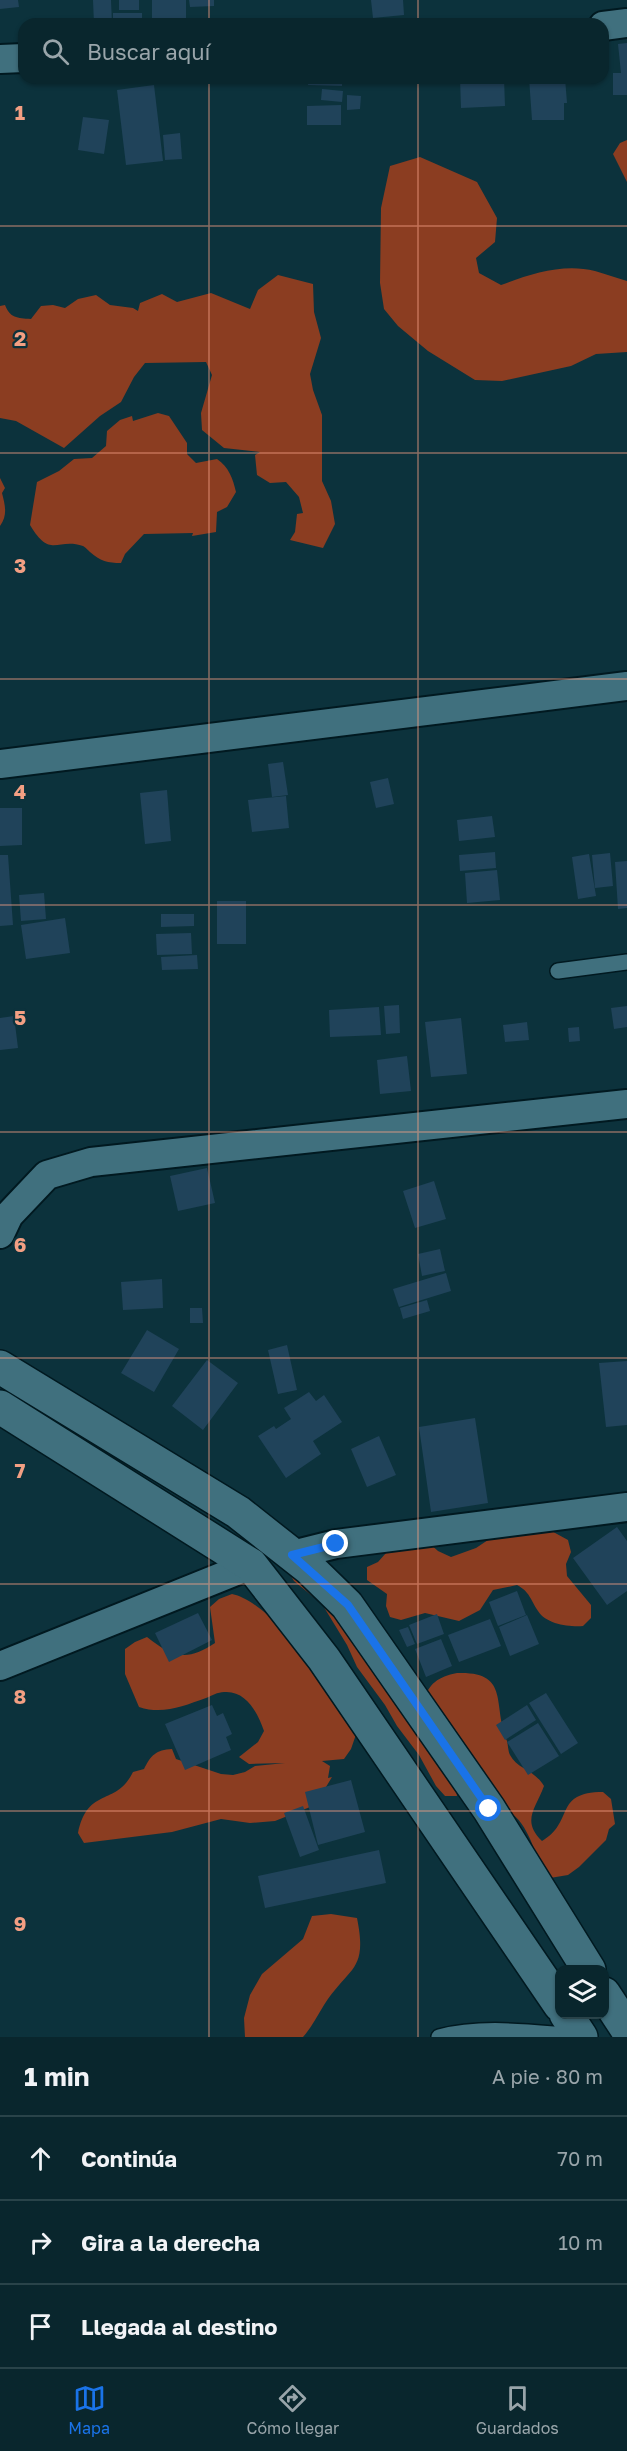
<!DOCTYPE html>
<html lang="es">
<head>
<meta charset="utf-8">
<style>
	body { margin:0; font-family:"Golos Text",sans-serif; background:#173239; color:#f1f3f6 }
	.controls { position:absolute; right:18px; bottom:18px; display:grid; overflow:hidden; border-radius:12px; box-shadow:0 2px 4px #0004 }
	.controls button { width:54px; height:54px; display:grid; place-items:center; padding:0; border:0; border-bottom:2px solid #294349; background:#09262d; color:#f1f3f6; font:30px sans-serif }
	.stop { position:absolute; width:18px; height:18px; margin:-14px; border:4px solid #1a73e8; border-radius:50%; background:#fff }
	.stop.end { background:#1a73e8; border-color:#fff; box-shadow:0 2px 6px #0008 }
	.list { margin:0; padding:0; list-style:none }
	h2 { display:flex; justify-content:space-between; align-items:center; height:78px; margin:0; padding:0 24px; font-size:26px }
	h2 small { font-size:20px; font-weight:400; color:#99a5aa }
	.list li { display:grid; grid-template-columns:39px 1fr auto; gap:18px; align-items:center; box-sizing:border-box; height:84px; padding:0 24px; border-top:2px solid #294349 }
	.list b { display:block; font-size:22px; white-space:nowrap }
	.list em { font-size:20px; font-style:normal; color:#99a5aa }
	.icon { flex:none; width:33px; height:33px; fill:none; stroke:currentColor; stroke-width:2; stroke-linecap:round; stroke-linejoin:round }
	.map { position:relative; flex:none; width:627px; height:2037px; overflow:hidden }
	.search { position:absolute; background:#09262d; box-shadow:0 2px 4px #0004; left:18px; right:18px; top:18px; height:66px; display:flex; align-items:center; gap:15px; box-sizing:border-box; padding:0 21px; border-radius:18px; color:#99a5aa; font-size:22px }
	.sheet { height:330px; background:#09262d }
	nav { display:flex; justify-content:space-around; align-items:center; box-sizing:border-box; height:84px; border-top:2px solid #294349; background:#09262d; font-size:16px; color:#99a5aa }
	nav a { display:grid; justify-items:center; gap:3px }
	nav .on { color:#1a73e8 }
	.map>svg:first-child { display:block }
	.forest { fill:#8b3d21 }
	.building { fill:#20435a }
	.lines { fill:none; stroke-linecap:round; stroke-linejoin:round }
	.service-casing { stroke:#011920; stroke-width:18 }
	.minor-casing { stroke:#011920; stroke-width:32 }
	.tertiary-casing { stroke:#011920; stroke-width:36 }
	.service { stroke:#40707e; stroke-width:15 }
	.minor { stroke:#40707e; stroke-width:28 }
	.tertiary { stroke:#40707e; stroke-width:33 }
	.route { stroke:#1a73e8; stroke-width:8 }
	.grid { fill:none; stroke:#f39f83; stroke-width:1.5; stroke-opacity:0.55 }
	.grid-label { font-size:20px; text-anchor:middle; font-weight:bold; fill:#f39f83; stroke:#0c323c; stroke-width:4.5; stroke-linejoin:round; paint-order:stroke }
</style>
</head>
<body>
<div class="map">
<svg width="627" height="2037" viewBox="0 0 627 2037">
	<rect width="100%" height="100%" fill="#0c323c"/>
	<path class="forest" d="M627 140V182L613 154 620 143Z
		M420 157 477 182 497 218 495 242 476 258 479 273 501 285C530 274 563 263 595 271 606 274 616 278 627 281V352L596 354 571 366 502 381 475 380 428 351 398 326 384 309 380 283 381 208 390 166Z
		M278 275 313 284 314 312 321 338 310 374 313 390 322 415V481L331 501 335 524 323 548 290 540 295 532 297 514 303 513 299 497 286 482 270 483 257 475 255 455 260 452 224 448 202 430 201 413 212 375 206 362 145 363 134 377 121 402 100 416 64 448 16 421 0 418V306L5 305C10 318 17 318 31 319L41 306 53 305 65 308 78 299 96 295 110 305 133 308 138 311 140 303 162 294 177 302 211 293 250 309 258 290Z
		M158 413 169 416 187 443V454L196 463 217 459C229 467 233 479 236 492L227 507 217 512 216 532 192 536 193 533 144 534 125 554 121 563C108 563 100 561 90 552 89 551 85 547 83 546 57 537 51 560 30 525L37 482 59 471 74 459 92 458 106 446 107 431 120 420 132 416 133 421Z
		M0 478 5 488 2 493C5 505 8 515 0 526Z
		M546 1528 568 1540 571 1552 566 1564 567 1576 591 1605V1618L583 1626C568 1627 546 1624 538 1611 530 1599 530 1592 517 1585L493 1590 480 1610 459 1621 425 1613 401 1620 390 1617 386 1606 387 1594 367 1580V1567L378 1562 394 1544 429 1543 438 1551 451 1557 476 1548 497 1534Z
		M298 1563 438 1765 455 1784 457 1796H445L436 1786 419 1755 397 1726 385 1705 357 1667 347 1645 322 1604 294 1581 288 1571Z
		M232 1594C272 1602 332 1689 360 1723L351 1749 344 1759 322 1761 330 1766 328 1778 332 1777 326 1787 310 1807 275 1821 250 1823 221 1819 172 1832 84 1843 78 1833C88 1786 116 1807 133 1772L144 1769C151 1755 156 1750 172 1749L176 1759 221 1774 233 1775 245 1772 255 1766 285 1763 249 1764 239 1757 258 1742 264 1731C258 1713 246 1690 224 1692 218 1692 211 1696 206 1698 183 1706 163 1715 139 1707L125 1674V1649L135 1642 147 1637C172 1657 187 1662 215 1643L210 1607 219 1599Z
		M457 1673C511 1671 492 1705 507 1741 508 1745 508 1751 510 1755 517 1769 535 1770 544 1786 536 1808 521 1821 542 1841 575 1822 553 1792 603 1792L611 1799 615 1824 609 1829 606 1840 579 1867 568 1875 544 1879C536 1855 528 1819 504 1809L423 1702C429 1683 438 1677 457 1673Z
		M331 1914 357 1918C368 1972 349 1966 324 2005 317 2016 312 2027 303 2037H245L244 2018 250 1995 262 1974 303 1939 312 1916Z"/>
	<path class="building" d="M0 0H18L19 7 0 9Z
		M93 0H111L112 24H94Z
		M119 0H139V10H119Z
		M152 0H186V20L152 21Z
		M189 0H214V6L190 7Z
		M371 0H403L404 15 373 18Z
		M113 13H142V24H113Z
		M627 43V95H613V73H621L618 44Z
		M309 78H342V86L308 85Z
		M460 78H504L505 106 461 108Z
		M529 78H565L567 103H564V120H532Z
		M154 85 163 161 126 165 117 90Z
		M322 89 343 91 342 102 321 100Z
		M347 95 361 96 360 109 347 110Z
		M341 105V125H307V106Z
		M83 117 109 120 104 154 78 150Z
		M180 133 182 159 165 160 163 135Z
		M283 762 288 795 272 797 268 764Z
		M388 778 394 804 376 808 370 782Z
		M167 790 171 841 145 844 140 793Z
		M286 796 289 828 252 832 248 800Z
		M0 808H22V845L0 846Z
		M492 816 495 837 459 841 457 820Z
		M495 852 496 868 460 871 459 855Z
		M610 853 613 886 595 888 592 855Z
		M589 854 596 896 578 899 572 857Z
		M0 855H8L13 925 0 926Z
		M627 861V908L618 909 615 862Z
		M497 870 500 900 467 903 465 873Z
		M44 893 46 919 21 921 19 895Z
		M217 901H246V944H217Z
		M161 914H194V926L161 927Z
		M65 918 70 953 26 959 21 925Z
		M191 933 192 954 157 955 156 934Z
		M197 955 198 969 162 970 161 957Z
		M399 1005 400 1033 386 1034 384 1006Z
		M627 1006V1027L614 1029 611 1008Z
		M379 1007 381 1035 330 1037 329 1010Z
		M14 1016 18 1048 0 1050V1018Z
		M461 1018 467 1074 431 1077 425 1022Z
		M527 1022 529 1040 505 1042 503 1025Z
		M579 1027 580 1041 569 1042 568 1028Z
		M407 1056 411 1091 380 1094 377 1060Z
		M207 1168 215 1203 178 1211 170 1176Z
		M434 1181 446 1219 415 1228 403 1191Z
		M440 1249 445 1271 422 1276 418 1254Z
		M446 1273 451 1291 399 1307 393 1289Z
		M162 1279 163 1308 123 1310 121 1282Z
		M427 1300 430 1311 403 1319 400 1308Z
		M190 1308H202L203 1323H190Z
		M147 1330 179 1349 154 1392 121 1373Z
		M287 1345 297 1390 278 1394 268 1350Z
		M207 1360 238 1383 203 1430 172 1406Z
		M627 1361V1425L606 1427 599 1363Z
		M309 1392 316 1401 324 1395 342 1422 313 1441 321 1454 286 1478 258 1436 274 1426 276 1429 291 1419 284 1408Z
		M475 1418 488 1503 431 1512 419 1427Z
		M379 1436 396 1475 367 1487 351 1449Z
		M617 1527 627 1541V1591L607 1605 573 1558Z
		M517 1591 526 1615 498 1626 489 1602Z
		M198 1613 212 1640 169 1662 155 1633Z
		M437 1614 444 1634 417 1644 409 1625Z
		M527 1615 539 1644 510 1656 499 1627Z
		M490 1619 501 1646 459 1662 448 1635Z
		M408 1627 415 1644 407 1647 399 1630Z
		M441 1639 452 1666 426 1677 415 1649Z
		M546 1693 578 1743 561 1754 529 1703Z
		M212 1705 217 1716 223 1713 232 1734 226 1737 231 1750 185 1770 165 1724Z
		M527 1705 536 1720 505 1740 496 1725Z
		M538 1723 559 1756 528 1775 507 1742Z
		M351 1780 365 1832 318 1845 305 1792Z
		M303 1806 319 1850 300 1857 284 1813Z
		M379 1850 386 1883 265 1908 258 1876Z"/>
	<g class="lines">
		<g class="service-casing">
			<path id="service" d="M558 971 627 962
				M439 2037C484 2025 534 2033 581 2036"/>
		</g>
		<g class="minor-casing">
			<path id="minor" d="M603 26 627 23
				M0 59 24 58
				M0 764 627 686
				M0 1234 9 1215 47 1175 91 1162 627 1104
				M292 1555 336 1544 627 1507
				M0 1666 251 1565"/>
		</g>
		<g class="tertiary-casing">
			<path id="tertiary" d="M0 1367 238 1512 309 1568 347 1605 489 1809 589 1970
				M0 1407 251 1565 324 1659 560 2005
				M604 1994 627 2029
				M566 2014 581 2037"/>
		</g>
		<use href="#service" class="service"/>
		<use href="#minor" class="minor"/>
		<use href="#tertiary" class="tertiary"/>
	</g>
	<g class="lines">
		<path class="route" d="M336 1544 292 1555 348 1605 489 1809"/>
	</g>
	<path class="grid" d="M209 0V24M418 0V24M209 78V2037M418 78V2037M0 226H627M0 453H627M0 679H627M0 905H627M0 1132H627M0 1358H627M0 1584H627M0 1811H627"/>
	<g class="grid-label">
		<text x="20" y="120">1</text>
		<text x="20" y="346">2</text>
		<text x="20" y="573">3</text>
		<text x="20" y="799">4</text>
		<text x="20" y="1025">5</text>
		<text x="20" y="1252">6</text>
		<text x="20" y="1478">7</text>
		<text x="20" y="1704">8</text>
		<text x="20" y="1931">9</text>
	</g>
</svg>
<div class="controls">
<button><svg class="icon" aria-label="layers" viewBox="0 0 24 24"><path d="M12 4l9 5-9 5-9-5zM3 14l9 5 9-5"/></svg></button>
</div>
<div class="stop" style="left:489px;top:1809px"></div>
<div class="stop end" style="left:336px;top:1544px"></div>
<div class="search"><svg class="icon" aria-label="search" viewBox="0 0 24 24"><circle cx="10" cy="10" r="6"/><path d="M15 15l6 6"/></svg>Buscar aquí</div>
</div>
<section class="sheet">
<h2>1 min<small>A pie · 80 m</small></h2>
<ul class="list">
<li><svg class="icon" aria-label="ahead" viewBox="0 0 24 24"><path d="M12 20V5M6 11l6-6 6 6"/></svg><div><b>Continúa</b></div><em>70 m</em></li>
<li><svg class="icon" aria-label="right" viewBox="0 0 24 24"><path d="M7 20v-9h11M14 6l5 5-5 5"/></svg><div><b>Gira a la derecha</b></div><em>10 m</em></li>
<li><svg class="icon" aria-label="arrive" viewBox="0 0 24 24"><path d="M6 21V4h12l-3 4 3 4H6"/></svg><div><b>Llegada al destino</b></div></li>
</ul>
</section>
<nav>
<a class="on"><svg class="icon" aria-label="map" viewBox="0 0 24 24"><path d="M3 6l6-2 6 2 6-2v14l-6 2-6-2-6 2zM9 4v14M15 6v14"/></svg>Mapa</a>
<a><svg class="icon" aria-label="directions" viewBox="0 0 24 24"><path d="M12 3l9 9-9 9-9-9zM9 14v-3h6M13 9l2 2-2 2"/></svg>Cómo llegar</a>
<a><svg class="icon" aria-label="saved" viewBox="0 0 24 24"><path d="M7 4h10v16l-5-4-5 4z"/></svg>Guardados</a>
</nav>
</body>
</html>
